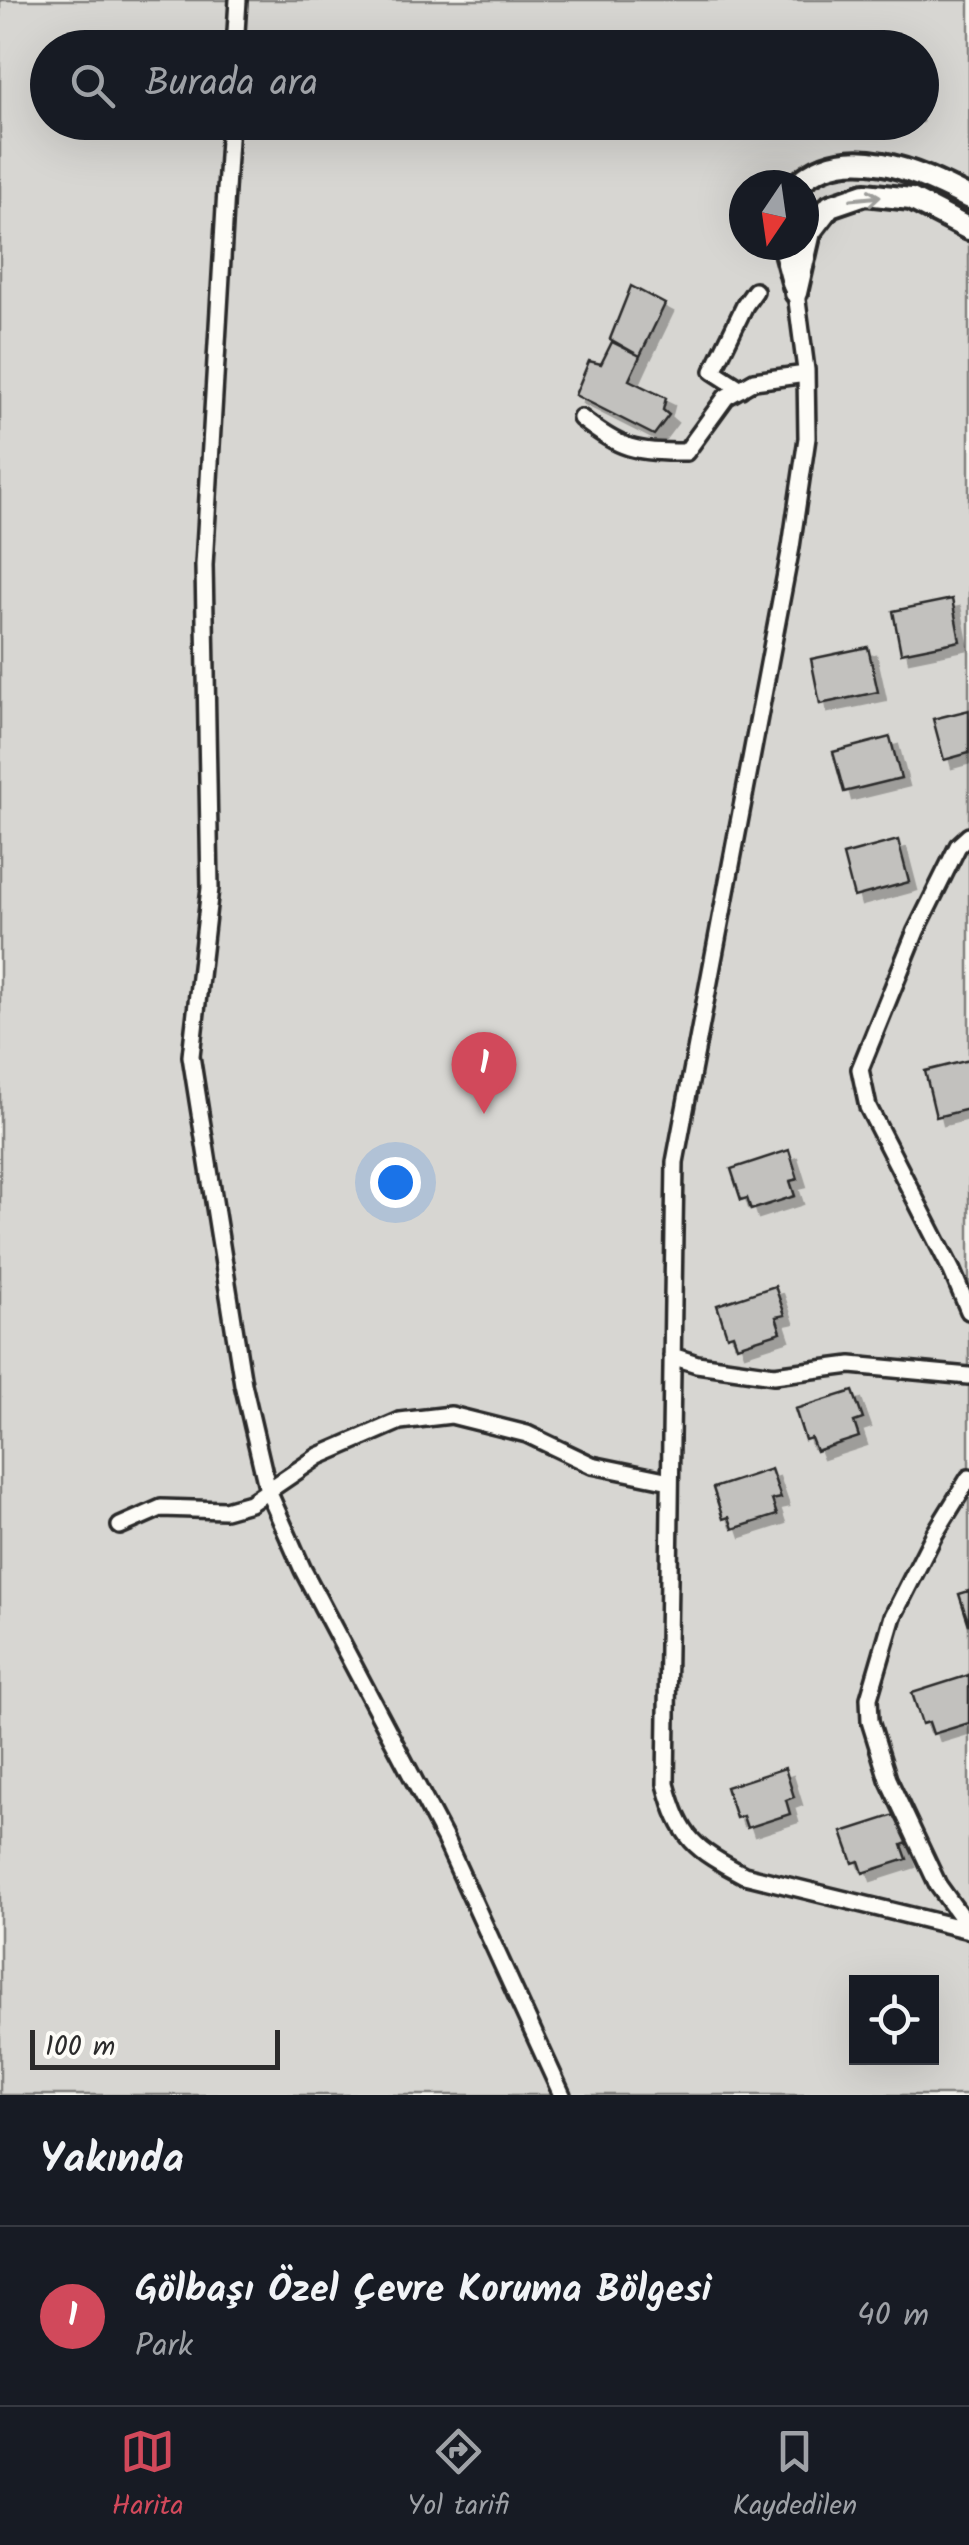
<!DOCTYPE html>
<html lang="tr">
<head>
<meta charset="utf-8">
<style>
	body { margin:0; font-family:Kalam,sans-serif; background:#242831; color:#f1f3f6 }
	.controls { position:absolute; right:30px; bottom:30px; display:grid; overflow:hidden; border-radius:0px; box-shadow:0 10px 40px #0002 }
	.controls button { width:90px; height:90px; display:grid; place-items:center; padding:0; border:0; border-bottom:2px solid #363941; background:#171b24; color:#f1f3f6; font:50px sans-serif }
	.compass { position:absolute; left:729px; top:170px; width:90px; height:90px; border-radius:50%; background:#171b24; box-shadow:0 10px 40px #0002; rotate:193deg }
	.scale { position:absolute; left:30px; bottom:25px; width:250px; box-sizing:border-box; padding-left:10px; border:5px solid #2b2b2b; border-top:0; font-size:28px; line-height:35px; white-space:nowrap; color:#2b2b2b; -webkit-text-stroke:8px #fdfcf7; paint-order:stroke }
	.you { position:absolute; left:395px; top:1182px; width:35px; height:35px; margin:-25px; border:8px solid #fff; border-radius:50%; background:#1a73e8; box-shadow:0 0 0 15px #1a73e833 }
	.badge { display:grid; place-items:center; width:65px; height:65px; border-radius:50%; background:#d1495b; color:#fff; font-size:32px; font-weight:700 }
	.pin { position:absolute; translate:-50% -82px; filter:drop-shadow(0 2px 5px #0008) }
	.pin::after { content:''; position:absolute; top:52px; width:35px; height:30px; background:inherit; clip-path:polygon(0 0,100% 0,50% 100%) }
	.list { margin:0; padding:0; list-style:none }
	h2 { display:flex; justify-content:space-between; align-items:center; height:130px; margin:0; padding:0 40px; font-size:42px }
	h2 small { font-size:32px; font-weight:400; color:#9ea1a6 }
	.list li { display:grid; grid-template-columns:65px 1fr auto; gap:30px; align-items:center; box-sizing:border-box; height:180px; padding:0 40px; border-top:2px solid #363941 }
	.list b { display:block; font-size:38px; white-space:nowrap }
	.list p { margin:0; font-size:32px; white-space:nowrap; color:#9ea1a6 }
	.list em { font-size:32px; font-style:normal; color:#9ea1a6 }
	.icon { flex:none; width:55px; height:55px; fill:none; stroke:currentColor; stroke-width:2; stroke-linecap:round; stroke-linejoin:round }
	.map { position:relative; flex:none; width:969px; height:2095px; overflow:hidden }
	.search { position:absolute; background:#171b24; box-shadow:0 10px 40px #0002; left:30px; right:30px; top:30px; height:110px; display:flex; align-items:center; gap:25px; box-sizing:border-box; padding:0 35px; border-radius:55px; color:#9ea1a6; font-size:38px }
	.sheet { height:310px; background:#171b24 }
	nav { display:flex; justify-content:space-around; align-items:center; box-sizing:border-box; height:140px; border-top:2px solid #363941; background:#171b24; font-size:28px; color:#9ea1a6 }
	nav a { display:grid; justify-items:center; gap:5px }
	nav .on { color:#d1495b }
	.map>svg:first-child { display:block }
	.green { fill:#d7d6d2; stroke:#81807e; stroke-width:2.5; fill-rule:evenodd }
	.building { fill:#c2c1be; stroke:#2b2b2b; stroke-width:2.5; filter:url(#shadow) }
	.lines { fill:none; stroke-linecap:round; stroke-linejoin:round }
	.minor-casing { stroke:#2b2b2b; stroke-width:22 }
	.tertiary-casing { stroke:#2b2b2b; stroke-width:28 }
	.minor { stroke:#fdfcf7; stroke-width:15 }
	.tertiary { stroke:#fdfcf7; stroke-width:20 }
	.oneway { stroke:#9e9e9b }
</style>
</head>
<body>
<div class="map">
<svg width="969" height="2095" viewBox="0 0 969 2095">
	<defs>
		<filter id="shadow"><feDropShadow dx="8" dy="8" stdDeviation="0" flood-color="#0004"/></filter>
	</defs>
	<rect width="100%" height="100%" fill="#f5f4ef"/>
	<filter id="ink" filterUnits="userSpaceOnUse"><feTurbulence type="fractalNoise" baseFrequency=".01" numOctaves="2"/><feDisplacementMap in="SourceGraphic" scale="20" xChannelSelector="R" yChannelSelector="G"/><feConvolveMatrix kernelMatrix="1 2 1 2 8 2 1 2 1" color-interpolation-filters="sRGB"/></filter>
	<g filter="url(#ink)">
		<path class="green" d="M0 0H969V2095H0ZM48 48H922V122H48ZM744 185H804V245H744ZM856 1982H932V2058H856Z"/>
		<path class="building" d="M631 286 665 304 640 356 610 339Z
			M612 342 640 356 629 380 666 398 663 410 669 415 654 435 575 395 589 361 601 364Z
			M952 599 960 641 901 653 893 611Z
			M868 647 878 692 820 704 811 659Z
			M969 710V753L944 760 933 719Z
			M890 737 901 778 844 792 833 752Z
			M898 840 909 882 854 897 843 855Z
			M969 1060V1109L936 1117 925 1071Z
			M789 1150 798 1179 790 1181 795 1196 751 1210 747 1198 741 1200 731 1169Z
			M775 1286 785 1315 776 1317 781 1332 737 1346 733 1334 727 1336 717 1305Z
			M853 1391 863 1419 854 1422 859 1437 816 1451 811 1438 805 1440 795 1409Z
			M771 1469 781 1498 772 1500 777 1515 733 1529 729 1517 723 1519 713 1488Z
			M969 1591V1625L959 1594Z
			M969 1675V1723L933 1734 929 1722 922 1724 912 1693Z
			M785 1768 794 1797 786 1800 790 1814 747 1828 743 1816 736 1818 726 1787Z
			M901 1813 910 1842 902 1845 907 1859 863 1873 859 1861 853 1863 842 1832Z"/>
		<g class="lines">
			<g class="minor-casing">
				<path id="minor" d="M235 48 238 0
					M230 122 204 565 210 888 191 1056 243 1384 268 1491 303 1570 444 1837 562 2095
					M796 293 806 370 807 438 791 547 675 1162 666 1784C681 1839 694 1849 744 1875L969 1930
					M741 389 713 371 745 305 755 291
					M581 418C622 450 634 452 686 452L726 397 754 381 806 374
					M969 836 958 846 916 931 860 1069 868 1107 952 1271 969 1311
					M672 1356 697 1364 774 1375 851 1365 969 1376
					M969 1478 934 1535 893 1616 869 1698 870 1721 888 1779 938 1885 969 1928
					M120 1526 161 1508 225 1510 250 1503 319 1456 400 1421 451 1415 527 1434 592 1465 670 1481"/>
			</g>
			<g class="tertiary-casing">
				<path id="tertiary" d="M797 185C846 138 917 171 969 198
					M783 245 794 286
					M796 293 810 232 830 206 865 194 911 199 969 229"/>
			</g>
			<use href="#minor" class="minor"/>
			<use href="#tertiary" class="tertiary"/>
		</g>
		<defs><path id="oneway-shaft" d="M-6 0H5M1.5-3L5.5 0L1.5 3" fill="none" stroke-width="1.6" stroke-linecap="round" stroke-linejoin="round" transform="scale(2.5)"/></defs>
		<use class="oneway" href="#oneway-shaft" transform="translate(866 198) rotate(-6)"/>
	</g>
</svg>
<div class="controls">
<button><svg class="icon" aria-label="locate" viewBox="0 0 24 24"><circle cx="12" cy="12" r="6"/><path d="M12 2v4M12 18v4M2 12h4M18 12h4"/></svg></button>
</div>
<svg class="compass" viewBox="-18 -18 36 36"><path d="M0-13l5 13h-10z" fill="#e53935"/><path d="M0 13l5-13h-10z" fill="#9ea1a6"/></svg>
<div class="scale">100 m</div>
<div class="you"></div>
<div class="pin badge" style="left:484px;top:1114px">1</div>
<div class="search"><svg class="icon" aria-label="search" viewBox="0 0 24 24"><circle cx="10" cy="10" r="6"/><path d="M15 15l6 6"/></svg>Burada ara</div>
</div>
<section class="sheet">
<h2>Yakında<small></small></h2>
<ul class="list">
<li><span class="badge">1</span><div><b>Gölbaşı Özel Çevre Koruma Bölgesi</b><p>Park</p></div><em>40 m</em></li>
</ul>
</section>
<nav>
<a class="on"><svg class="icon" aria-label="map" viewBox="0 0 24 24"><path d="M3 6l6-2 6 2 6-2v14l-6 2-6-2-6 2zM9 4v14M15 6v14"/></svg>Harita</a>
<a><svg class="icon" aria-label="directions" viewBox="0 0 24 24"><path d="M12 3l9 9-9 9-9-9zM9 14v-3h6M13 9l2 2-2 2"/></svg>Yol tarifi</a>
<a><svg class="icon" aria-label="saved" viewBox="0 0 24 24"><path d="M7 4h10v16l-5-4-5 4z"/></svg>Kaydedilen</a>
</nav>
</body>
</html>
